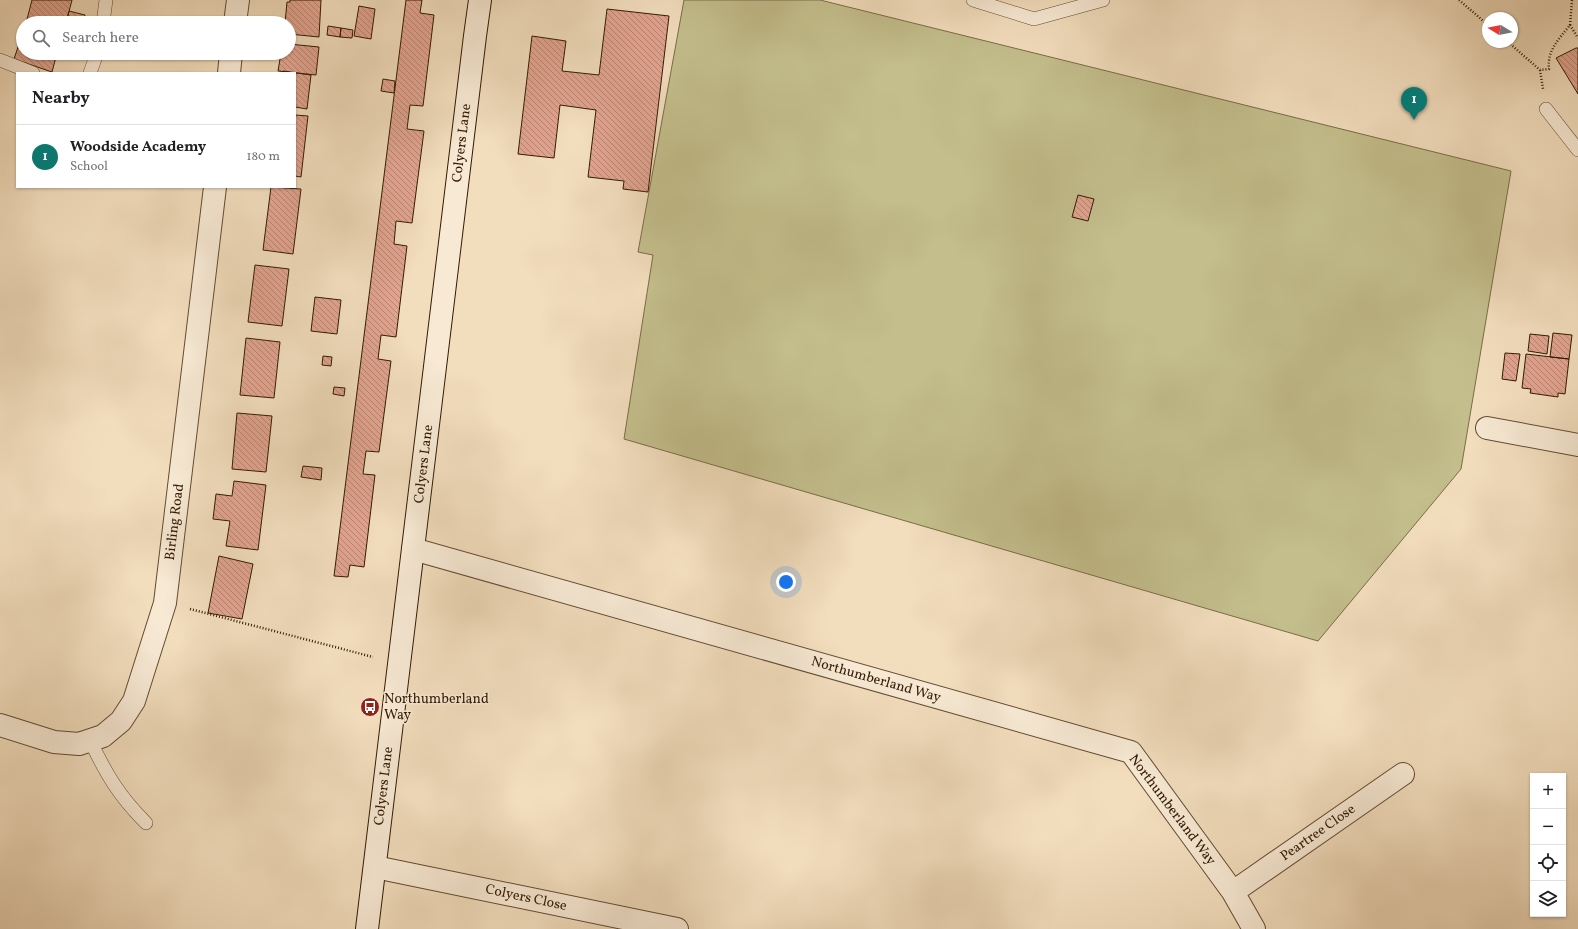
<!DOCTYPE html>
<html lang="en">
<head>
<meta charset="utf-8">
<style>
	body { margin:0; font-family:Vollkorn,serif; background:#f2f2f2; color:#202124 }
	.controls { position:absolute; right:12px; bottom:12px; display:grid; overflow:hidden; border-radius:0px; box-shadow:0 1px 3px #0004 }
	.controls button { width:36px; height:36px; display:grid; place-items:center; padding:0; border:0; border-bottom:1px solid #e0e0e0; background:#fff; color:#202124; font:20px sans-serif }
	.compass { position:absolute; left:1482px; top:12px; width:36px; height:36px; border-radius:50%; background:#fff; box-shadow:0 1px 3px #0004; rotate:280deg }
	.you { position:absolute; left:786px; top:582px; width:14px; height:14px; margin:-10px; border:3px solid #fff; border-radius:50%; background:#1a73e8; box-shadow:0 0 0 6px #1a73e833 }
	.badge { display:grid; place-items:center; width:26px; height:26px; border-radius:50%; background:#0f766e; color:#fff; font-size:13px; font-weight:700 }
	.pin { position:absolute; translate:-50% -33px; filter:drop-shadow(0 1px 2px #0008) }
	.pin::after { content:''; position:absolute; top:21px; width:14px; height:12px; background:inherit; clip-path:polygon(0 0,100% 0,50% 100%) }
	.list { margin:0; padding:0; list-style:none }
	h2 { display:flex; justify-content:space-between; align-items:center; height:52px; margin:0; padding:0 16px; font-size:17px }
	h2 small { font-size:13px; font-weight:400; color:#757577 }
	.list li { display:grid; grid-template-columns:26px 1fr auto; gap:12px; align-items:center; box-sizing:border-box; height:64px; padding:0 16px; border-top:1px solid #e0e0e0 }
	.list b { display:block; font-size:15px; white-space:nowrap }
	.list p { margin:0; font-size:13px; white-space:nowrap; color:#757577 }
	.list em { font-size:13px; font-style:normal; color:#757577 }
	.icon { flex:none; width:22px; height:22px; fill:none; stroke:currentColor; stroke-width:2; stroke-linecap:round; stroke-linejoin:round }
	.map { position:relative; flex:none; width:1578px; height:929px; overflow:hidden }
	.search { position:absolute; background:#fff; box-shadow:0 1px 3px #0004; left:16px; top:16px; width:280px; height:44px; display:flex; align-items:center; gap:10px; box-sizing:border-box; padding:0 14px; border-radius:22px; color:#757577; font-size:15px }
	.panel { position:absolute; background:#fff; box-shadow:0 1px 3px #0004; left:16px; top:72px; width:280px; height:116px; border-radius:0px }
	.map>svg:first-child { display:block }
	.green { fill:#c3be8c; stroke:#7b6c48 }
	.building { fill:url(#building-back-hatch); stroke:#331a04 }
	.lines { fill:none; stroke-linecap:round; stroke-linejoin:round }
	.lane-casing { stroke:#634b32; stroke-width:14 }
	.street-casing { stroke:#634b32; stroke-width:24 }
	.secondary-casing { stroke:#331a04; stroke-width:24 }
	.path { stroke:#331a04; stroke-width:2.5; stroke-dasharray:1 2; stroke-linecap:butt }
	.lane { stroke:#f7e9d4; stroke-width:13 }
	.street { stroke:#f7e9d4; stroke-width:22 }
	.secondary { stroke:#f7e9d4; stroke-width:22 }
	.labels { text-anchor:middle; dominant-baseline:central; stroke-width:3; stroke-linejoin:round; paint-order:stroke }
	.street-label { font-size:14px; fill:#331a04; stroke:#f7e9d4 }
	.poi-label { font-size:14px; fill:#331a04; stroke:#f7e9d4; text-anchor:start }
</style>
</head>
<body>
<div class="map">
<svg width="1578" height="929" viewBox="0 0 1578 929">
	<defs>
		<pattern id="building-back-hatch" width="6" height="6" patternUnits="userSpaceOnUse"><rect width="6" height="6" fill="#e1a48f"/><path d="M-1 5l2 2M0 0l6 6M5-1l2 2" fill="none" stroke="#b78573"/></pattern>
	</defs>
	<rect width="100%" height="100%" fill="#f2ddbd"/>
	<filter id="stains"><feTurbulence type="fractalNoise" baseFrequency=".005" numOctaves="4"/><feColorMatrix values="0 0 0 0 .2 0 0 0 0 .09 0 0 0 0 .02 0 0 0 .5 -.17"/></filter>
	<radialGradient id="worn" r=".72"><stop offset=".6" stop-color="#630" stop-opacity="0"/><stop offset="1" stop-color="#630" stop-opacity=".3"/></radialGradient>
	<path class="green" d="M684 0H820L1511 171 1461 469 1318 641 624 439 653 255 638 252Z"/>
	<path class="building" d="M32 0H72L66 23H26Z
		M290 0H321L319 37 289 34V23H285L287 2H290Z
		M406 0H422L420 13 434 15 423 106 410 105 407 129 424 131 412 223 396 221 394 244 407 246 396 337 381 335 378 359 391 361 379 452 366 451 363 474 375 475 364 567 350 565 348 577 334 576Z
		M359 6 375 9 371 39 354 36Z
		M607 9 669 16 648 192 623 189 624 181 588 177 596 110 560 105 554 158 518 154 532 36 566 41 562 71 599 75Z
		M69 11 85 15 83 23H66Z
		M328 26 341 28 340 37 327 35Z
		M341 28 353 30 352 38 340 37Z
		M23 32V53H57L52 72 14 59Z
		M289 44 319 47 316 75 278 71 281 53H289Z
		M1576 48H1578V94L1556 58Z
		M283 71 311 75 307 109 295 107V73H283Z
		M383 79 395 81 394 93 381 91Z
		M295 115 308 116 301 177 295 176Z
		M271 187 301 189 293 254 263 250Z
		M1078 195 1094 199 1088 221 1072 217Z
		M255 265 289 269 282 326 248 322Z
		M315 297 341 300 337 334 311 331Z
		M1553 333 1572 335 1569 359 1550 357Z
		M1530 334 1549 336 1547 354 1528 351Z
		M246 338 280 342 274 398 240 395Z
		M1505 353 1520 354 1516 381 1502 379Z
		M1526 354 1569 359 1565 394 1558 393V397L1530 393 1531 389 1522 388Z
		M323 356 332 357 331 366 322 365Z
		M334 387 345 388 344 396 333 394Z
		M237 413 272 416 266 472 232 469Z
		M303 466 322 468 321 480 301 477Z
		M234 481 266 485 258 550 226 546 230 521 213 519 216 494 232 496Z
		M219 556 253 564 242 619 208 613Z"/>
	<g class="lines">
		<g class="lane-casing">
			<path id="lane" d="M973 0 1034 19 1103 0
				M103 23 106 0
				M0 60 33 73
				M90 73 97 53
				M1546 109 1578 150
				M90 740C106 774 119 796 146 823"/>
		</g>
		<g class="street-casing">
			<path id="street" d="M235 23 238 0
				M229 73 231 53
				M1487 428 1578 445
				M413 549 1131 752 1233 892 1254 929
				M0 725 54 742 79 744 103 736 121 721 134 701 165 603 215 187
				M375 867 677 929
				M1233 892 1403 774"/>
		</g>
		<g class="secondary-casing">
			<path id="secondary" d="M367 929 475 36 480 0"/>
		</g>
		<path class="path" d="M1459 0 1488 25
			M1570 25 1572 0
			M1508 42 1540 70 1549 69C1547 50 1559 39 1570 25L1578 38
			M1540 70 1543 89
			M190 609 373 657"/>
		<use href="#lane" class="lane"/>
		<use href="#street" class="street"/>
		<use href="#secondary" class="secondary"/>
	</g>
	<defs>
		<g id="bus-disc" transform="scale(1)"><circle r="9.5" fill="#8f2418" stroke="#f7e9d4"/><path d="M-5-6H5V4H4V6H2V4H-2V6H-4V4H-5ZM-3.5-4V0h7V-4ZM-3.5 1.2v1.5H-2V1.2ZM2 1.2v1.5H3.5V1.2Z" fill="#fff"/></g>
	</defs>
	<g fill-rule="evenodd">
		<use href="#bus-disc" x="370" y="707"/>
	</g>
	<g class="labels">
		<g class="street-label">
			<text transform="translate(462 143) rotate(-83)">Colyers Lane</text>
			<text transform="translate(424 464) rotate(-83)">Colyers Lane</text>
			<text transform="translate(175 522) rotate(-83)">Birling Road</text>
			<text transform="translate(876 680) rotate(16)">Northumberland Way</text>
			<text transform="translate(384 786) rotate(-83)">Colyers Lane</text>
			<text transform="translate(1172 810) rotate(53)">Northumberland Way</text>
			<text transform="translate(1318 833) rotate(-35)">Peartree Close</text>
			<text transform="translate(526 898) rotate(12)">Colyers Close</text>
		</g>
		<g class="poi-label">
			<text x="384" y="699">Northumberland<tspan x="384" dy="16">Way</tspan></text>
		</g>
	</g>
	<rect width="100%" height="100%" filter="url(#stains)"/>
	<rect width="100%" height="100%" fill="url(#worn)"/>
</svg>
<div class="controls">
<button>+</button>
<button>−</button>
<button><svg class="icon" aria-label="locate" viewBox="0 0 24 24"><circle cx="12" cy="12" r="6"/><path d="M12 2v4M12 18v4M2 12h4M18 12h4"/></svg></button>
<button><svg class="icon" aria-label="layers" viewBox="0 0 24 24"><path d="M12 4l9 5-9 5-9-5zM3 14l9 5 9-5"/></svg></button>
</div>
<svg class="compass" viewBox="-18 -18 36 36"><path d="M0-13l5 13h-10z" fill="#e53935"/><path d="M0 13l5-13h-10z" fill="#757577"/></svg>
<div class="you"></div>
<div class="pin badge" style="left:1414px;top:120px">1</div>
<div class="search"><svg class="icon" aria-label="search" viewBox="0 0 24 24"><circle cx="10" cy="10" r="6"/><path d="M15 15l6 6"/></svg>Search here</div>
<section class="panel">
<h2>Nearby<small></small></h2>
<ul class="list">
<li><span class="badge">1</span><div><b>Woodside Academy</b><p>School</p></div><em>180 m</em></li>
</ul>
</section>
</div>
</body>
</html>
